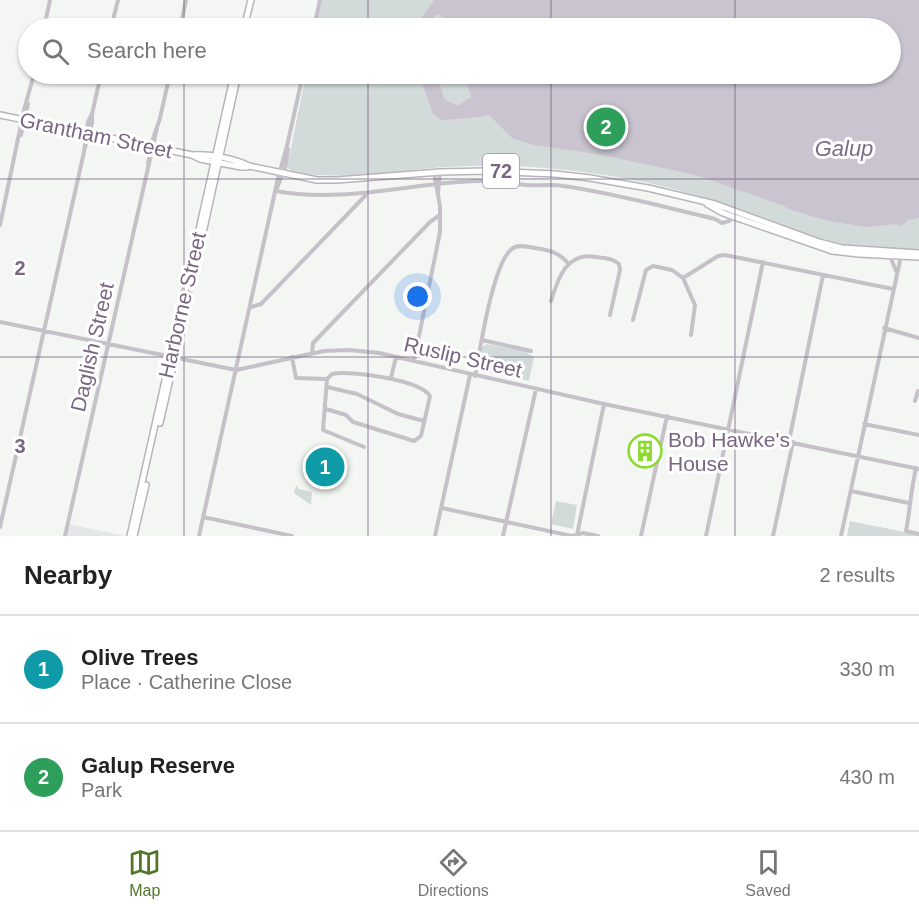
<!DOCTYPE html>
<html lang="en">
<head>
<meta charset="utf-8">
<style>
	body { margin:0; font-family:Arial,sans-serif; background:#f2f2f2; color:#222 }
	.you { position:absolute; left:418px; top:297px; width:21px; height:21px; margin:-15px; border:4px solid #fff; border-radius:50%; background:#1a73e8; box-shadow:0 0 0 9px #1a73e833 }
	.badge { display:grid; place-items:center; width:39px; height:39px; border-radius:50%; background:#527527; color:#fff; font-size:20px; font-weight:700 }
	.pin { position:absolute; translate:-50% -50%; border:3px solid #fff; box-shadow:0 2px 6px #0006 }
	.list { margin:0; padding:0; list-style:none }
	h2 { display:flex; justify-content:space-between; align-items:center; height:78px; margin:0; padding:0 24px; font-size:26px }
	h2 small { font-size:20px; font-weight:400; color:#767676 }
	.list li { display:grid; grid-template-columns:39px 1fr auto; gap:18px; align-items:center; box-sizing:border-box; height:108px; padding:0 24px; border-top:2px solid #e0e0e0 }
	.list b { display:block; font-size:22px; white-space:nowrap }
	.list p { margin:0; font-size:20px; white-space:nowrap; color:#767676 }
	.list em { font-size:20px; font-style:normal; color:#767676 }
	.icon { flex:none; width:33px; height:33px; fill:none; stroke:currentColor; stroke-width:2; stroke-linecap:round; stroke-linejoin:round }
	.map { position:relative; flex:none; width:919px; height:536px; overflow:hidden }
	.search { position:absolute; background:#fff; box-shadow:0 2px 4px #0004; left:18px; right:18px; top:18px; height:66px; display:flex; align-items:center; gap:15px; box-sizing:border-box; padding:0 21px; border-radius:33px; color:#767676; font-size:22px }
	.sheet { height:294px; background:#fff }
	nav { display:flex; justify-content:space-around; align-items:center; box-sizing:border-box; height:84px; border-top:2px solid #e0e0e0; background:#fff; font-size:16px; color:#767676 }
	nav a { display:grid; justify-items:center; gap:3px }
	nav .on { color:#527527 }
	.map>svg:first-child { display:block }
	.built { fill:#e5e6e7 }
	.green { fill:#d2dbd9 }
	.water { fill:#cac4d0 }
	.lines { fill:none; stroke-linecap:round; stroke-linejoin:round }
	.primary-casing { stroke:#b9b4bc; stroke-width:8 }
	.minor { stroke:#c6c1c8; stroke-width:4 }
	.primary { stroke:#fff; stroke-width:5 }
	.grid { fill:none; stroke:#796682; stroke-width:1.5; stroke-opacity:0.55 }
	.labels { text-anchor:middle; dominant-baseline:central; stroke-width:6; stroke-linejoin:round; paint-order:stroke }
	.shield { fill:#fff; stroke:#a194a8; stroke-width:1.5 }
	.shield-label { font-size:20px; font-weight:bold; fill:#796682 }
	.street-label { font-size:21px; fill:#796682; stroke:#fff }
	.poi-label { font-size:21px; fill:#796682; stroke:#fff; text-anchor:start }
	.water-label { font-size:22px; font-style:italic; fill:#7c6c8c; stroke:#fff }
	.grid-label { font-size:20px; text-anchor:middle; font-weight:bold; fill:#796682; stroke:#fff; stroke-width:6; stroke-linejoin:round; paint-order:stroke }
</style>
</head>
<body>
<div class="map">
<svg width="919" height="536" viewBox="0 0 919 536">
	<rect width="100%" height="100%" fill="#f3f6f3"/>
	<path class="built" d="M68 524 126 536H65Z"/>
	<path class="green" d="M322 0H919V251C894 249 867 250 842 246 800 239 753 216 713 201 655 181 591 171 530 167 501 165 472 166 444 167 417 169 302 185 287 167L306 74H890V28H316Z
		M487 344 524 351 534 357 529 381 478 370 482 347Z
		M296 485 299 489 312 492 311 505 294 493Z
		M556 501 577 505 573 529 551 524Z
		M850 521 919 535V536H847Z"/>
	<path class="water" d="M434 0H919V218L908 220 901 226C890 222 876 228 864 227 844 223 825 221 805 214 798 211 792 212 784 206L696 175 597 154 533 145 512 138 489 115C475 118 456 119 441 120L433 114 419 74H435L441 87 444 99 457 106 471 97 465 74H890V28H456L450 21 437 14 431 21 429 28H418L419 22Z"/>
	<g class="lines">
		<g class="primary-casing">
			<path id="primary" d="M244 28 251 0
				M0 115 192 155 200 159 241 167H247
				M192 155C209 154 234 158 249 166L317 180H337L440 172 485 171 555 174 590 178 648 188 715 204 819 242 842 248 919 253
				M707 204 723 213 832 251 859 254 919 257
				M203 233 238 74
				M160 423 189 295
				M130 536 234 74
				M134 536 146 485"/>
		</g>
		<path class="minor" d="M44 28 50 0
			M111 28 118 0
			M180 28 186 0
			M314 28 320 0
			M21 135 28 104
			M84 151 92 123V115
			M148 163 152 142 160 118 170 74
			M276 190 285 169 288 149
			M276 191C350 205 425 178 499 181 508 182 517 184 526 185 538 186 551 184 563 186 614 193 664 207 715 219L722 223 729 221 735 216
			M438 193 440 172
			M0 225 24 110 34 74
			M890 256 896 271
			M683 278 718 256 725 255 893 289
			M551 301C558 278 567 251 596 257 604 258 613 258 619 264L620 270 610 315
			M251 307 261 304 365 196V193
			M633 320 646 270 653 266 672 270 683 278 695 305 691 335
			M0 322 236 370 324 351 349 350 379 353 604 404 919 469
			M884 328 919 338
			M482 340 531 351
			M312 353 313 343 430 222 440 215
			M292 357 296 378 327 379
			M414 361 440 232V206L434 173
			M475 376C480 351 493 260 513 248 519 244 528 247 535 248 549 250 558 252 568 263
			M391 378 396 357
			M327 379 323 430 364 447
			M327 387 357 394 398 414 424 421
			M915 401 918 391
			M326 409 346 415 353 422 414 441 421 436 430 396C420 380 351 370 332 374L327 379
			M864 424 919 435
			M789 441 823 275
			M916 468C911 489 910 510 906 531L919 534
			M851 491 909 503
			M442 508 572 536 583 533 598 536
			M203 517 292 536
			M0 527 84 152 88 122 92 114 101 74
			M577 535 604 404
			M65 536 157 128
			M199 536 278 178 287 146 303 74
			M435 536 470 375
			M503 536 536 389
			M641 536 667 416
			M706 536 763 262
			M773 536 793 442
			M841 536 901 256"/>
		<use href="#primary" class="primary"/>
	</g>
	<path class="grid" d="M184 0V28M368 0V28M551 0V28M735 0V28M184 74V536M368 74V536M551 74V536M735 74V536M0 179H919M0 357H919"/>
	<defs>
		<g id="building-ring" transform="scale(1.725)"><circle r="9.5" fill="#fff" stroke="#8cda2e" stroke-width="1.5"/><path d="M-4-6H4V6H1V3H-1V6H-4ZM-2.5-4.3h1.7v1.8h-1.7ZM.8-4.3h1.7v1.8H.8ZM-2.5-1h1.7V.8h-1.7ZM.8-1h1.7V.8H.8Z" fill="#8cda2e"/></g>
	</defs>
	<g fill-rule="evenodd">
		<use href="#building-ring" x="645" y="451"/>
	</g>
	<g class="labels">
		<rect class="shield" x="483" y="154" width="36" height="34" rx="4.5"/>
		<g class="shield-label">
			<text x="501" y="171">72</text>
		</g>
		<g class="street-label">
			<text transform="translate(96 135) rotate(12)">Grantham Street</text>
			<text transform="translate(182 305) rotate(-77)">Harborne Street</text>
			<text transform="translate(92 347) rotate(-77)">Daglish Street</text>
			<text transform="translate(463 357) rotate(13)">Ruslip Street</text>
		</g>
		<g class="poi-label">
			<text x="668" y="439">Bob Hawke's<tspan x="668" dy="24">House</tspan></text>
		</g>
		<g class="water-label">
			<text x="844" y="148">Galup</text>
		</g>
	</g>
	<g class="grid-label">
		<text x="20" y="275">2</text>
		<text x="20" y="453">3</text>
	</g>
</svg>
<div class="you"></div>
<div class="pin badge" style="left:325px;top:467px;background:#0f9aa8">1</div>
<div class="pin badge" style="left:606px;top:127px;background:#2e9e5b">2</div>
<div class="search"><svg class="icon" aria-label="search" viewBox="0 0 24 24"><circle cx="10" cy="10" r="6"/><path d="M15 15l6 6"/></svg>Search here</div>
</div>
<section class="sheet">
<h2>Nearby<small>2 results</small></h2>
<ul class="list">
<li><span class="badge" style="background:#0f9aa8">1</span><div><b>Olive Trees</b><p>Place · Catherine Close</p></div><em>330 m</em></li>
<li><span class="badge" style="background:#2e9e5b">2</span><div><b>Galup Reserve</b><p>Park</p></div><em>430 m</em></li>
</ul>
</section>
<nav>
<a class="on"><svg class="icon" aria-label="map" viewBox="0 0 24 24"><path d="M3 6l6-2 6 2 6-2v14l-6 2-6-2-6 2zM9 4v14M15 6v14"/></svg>Map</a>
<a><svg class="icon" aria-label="directions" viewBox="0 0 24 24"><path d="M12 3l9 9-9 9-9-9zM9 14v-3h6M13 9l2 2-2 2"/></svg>Directions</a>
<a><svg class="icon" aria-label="saved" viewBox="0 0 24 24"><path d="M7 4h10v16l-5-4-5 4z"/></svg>Saved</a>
</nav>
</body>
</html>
